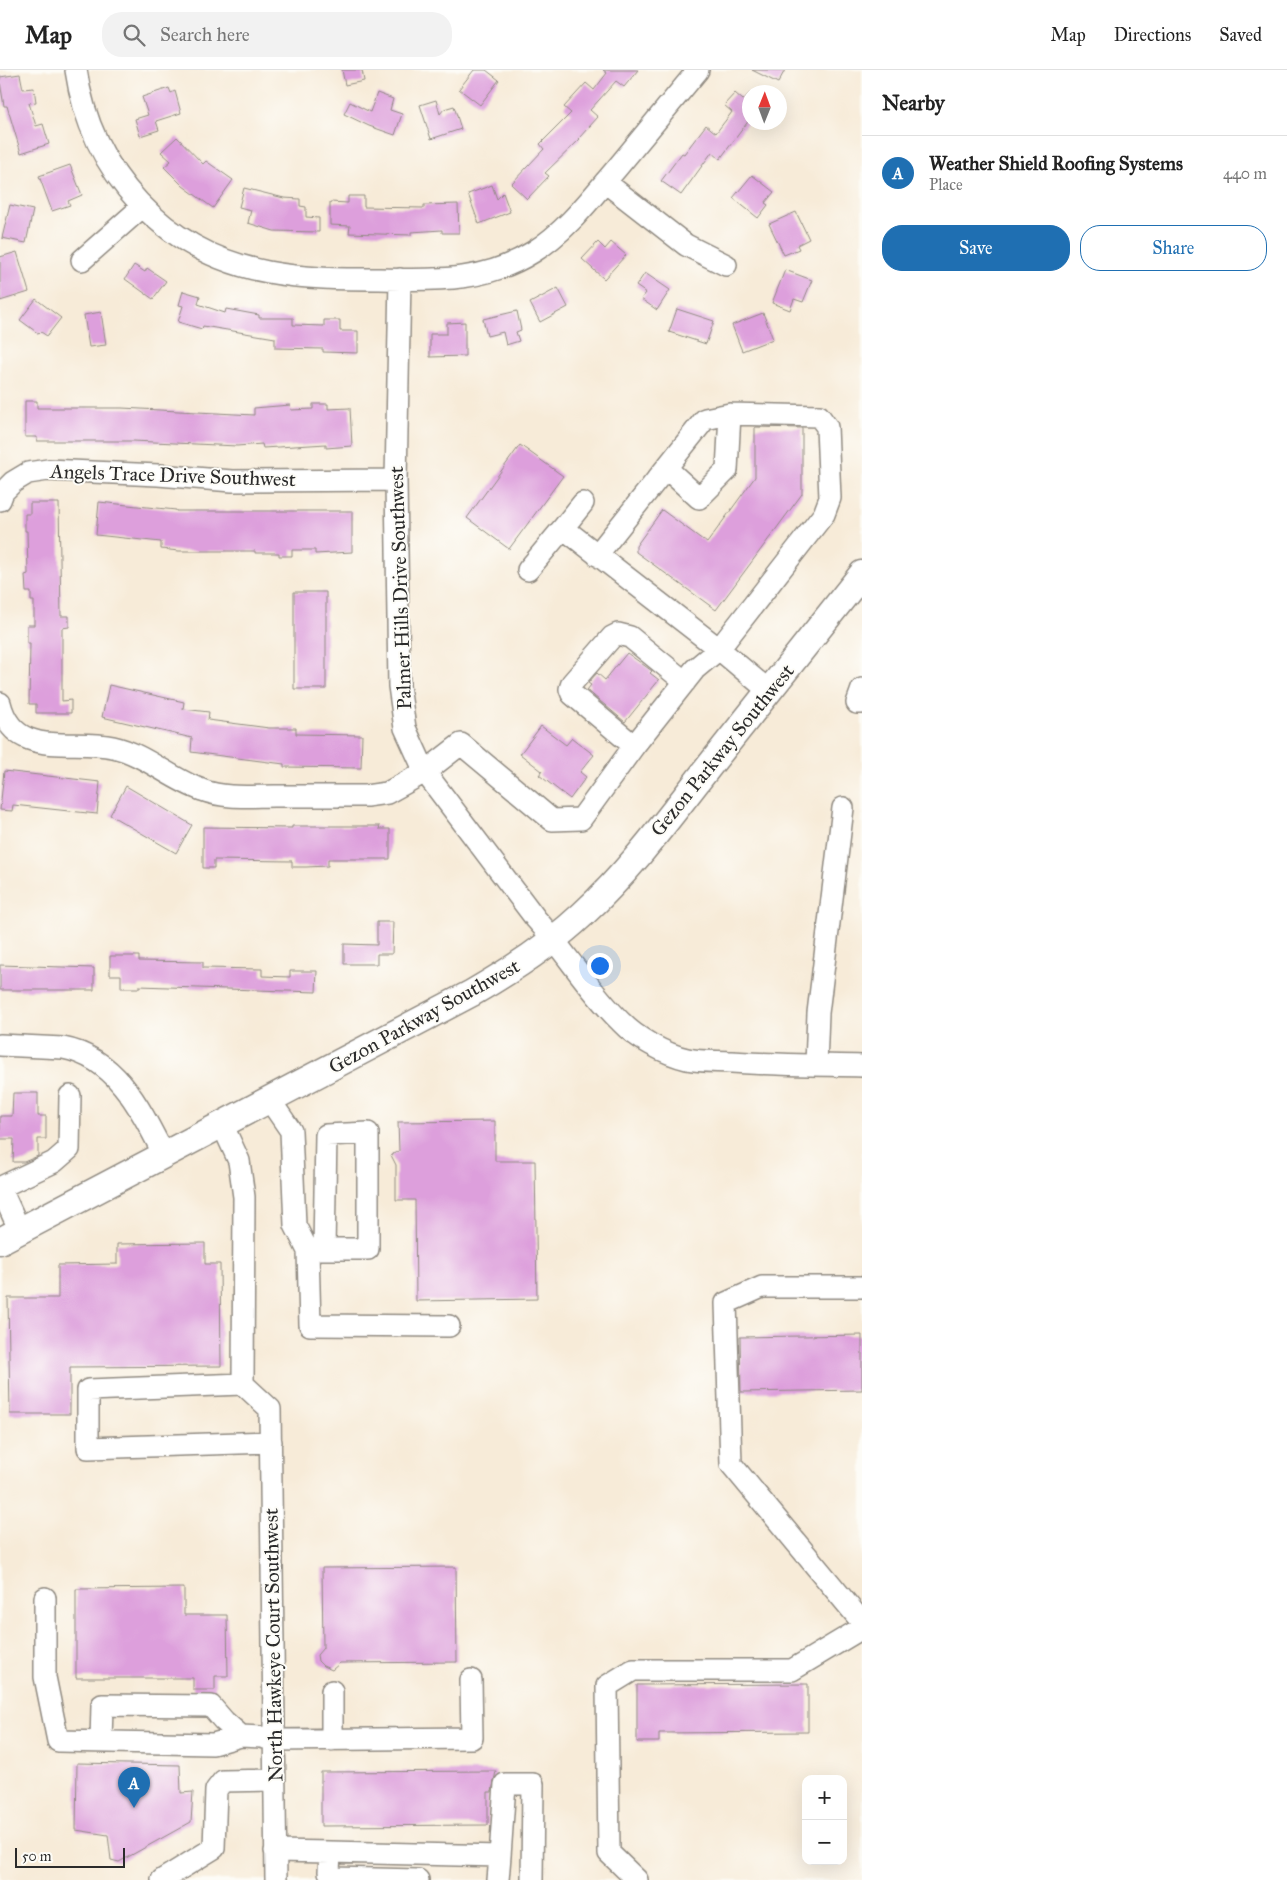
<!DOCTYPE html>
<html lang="en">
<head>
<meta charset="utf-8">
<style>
	body { margin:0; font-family:"IM FELL Great Primer",serif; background:#f2f2f2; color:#222 }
	.controls { position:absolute; right:15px; bottom:15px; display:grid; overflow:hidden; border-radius:10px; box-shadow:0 5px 20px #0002 }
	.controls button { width:45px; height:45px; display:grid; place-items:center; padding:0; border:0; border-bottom:1px solid #e0e0e0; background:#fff; color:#222; font:25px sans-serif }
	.compass { position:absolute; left:742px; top:15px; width:45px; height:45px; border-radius:50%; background:#fff; box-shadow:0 5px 20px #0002; rotate:1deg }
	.scale { position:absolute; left:15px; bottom:12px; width:110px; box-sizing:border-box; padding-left:5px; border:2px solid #2b2b2b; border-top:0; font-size:14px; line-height:18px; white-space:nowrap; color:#2b2b2b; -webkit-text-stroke:4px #fdfcf7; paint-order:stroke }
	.you { position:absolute; left:599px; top:895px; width:18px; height:18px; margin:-12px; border:4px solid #fff; border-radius:50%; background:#1a73e8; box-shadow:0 0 0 8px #1a73e833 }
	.badge { display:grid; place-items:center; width:32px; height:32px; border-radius:50%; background:#1f6fb2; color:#fff; font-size:16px; font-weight:700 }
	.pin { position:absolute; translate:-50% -41px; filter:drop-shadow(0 1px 2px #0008) }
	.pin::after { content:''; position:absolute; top:26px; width:18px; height:15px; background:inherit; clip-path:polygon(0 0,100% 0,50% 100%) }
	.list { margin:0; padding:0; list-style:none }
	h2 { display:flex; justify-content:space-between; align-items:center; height:65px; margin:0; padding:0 20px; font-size:21px }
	h2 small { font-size:16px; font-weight:400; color:#767676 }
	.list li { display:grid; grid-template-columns:32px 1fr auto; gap:15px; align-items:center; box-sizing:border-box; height:75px; padding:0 20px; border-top:1px solid #e0e0e0 }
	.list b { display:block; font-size:19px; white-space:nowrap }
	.list p { margin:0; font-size:16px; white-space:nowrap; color:#767676 }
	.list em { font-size:16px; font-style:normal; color:#767676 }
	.actions { display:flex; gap:10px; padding:15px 20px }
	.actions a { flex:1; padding:11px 0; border:1px solid #1f6fb2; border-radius:20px; text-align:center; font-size:18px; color:#1f6fb2 }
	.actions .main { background:#1f6fb2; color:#fff }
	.icon { flex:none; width:28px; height:28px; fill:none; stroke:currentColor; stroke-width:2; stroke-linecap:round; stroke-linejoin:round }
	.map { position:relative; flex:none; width:862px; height:1810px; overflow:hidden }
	header { display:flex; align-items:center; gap:30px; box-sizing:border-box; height:70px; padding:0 25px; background:#fff; border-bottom:1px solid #e0e0e0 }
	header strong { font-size:24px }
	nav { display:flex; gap:28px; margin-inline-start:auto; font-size:18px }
	.search { width:350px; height:45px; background:#f2f2f2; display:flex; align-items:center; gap:12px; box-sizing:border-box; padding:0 18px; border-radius:20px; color:#767676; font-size:19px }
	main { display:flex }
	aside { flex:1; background:#fff }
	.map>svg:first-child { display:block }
	.building { fill:#dd9fdc }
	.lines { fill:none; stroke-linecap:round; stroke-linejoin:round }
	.minor-casing { stroke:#918b82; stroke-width:24 }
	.major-casing { stroke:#918b82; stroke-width:29 }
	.minor { stroke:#fff; stroke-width:21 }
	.major { stroke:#fff; stroke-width:26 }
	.labels { text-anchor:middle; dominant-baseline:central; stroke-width:4; stroke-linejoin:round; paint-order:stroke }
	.street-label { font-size:20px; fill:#2b2b2b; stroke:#fdfcf7 }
</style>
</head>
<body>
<header>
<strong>Map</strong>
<div class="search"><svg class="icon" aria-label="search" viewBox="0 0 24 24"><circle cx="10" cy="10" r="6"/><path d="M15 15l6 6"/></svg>Search here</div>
<nav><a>Map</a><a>Directions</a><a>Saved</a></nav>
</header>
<main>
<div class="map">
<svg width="862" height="1810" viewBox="0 0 862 1810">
	<rect width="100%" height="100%" fill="#fdfcf7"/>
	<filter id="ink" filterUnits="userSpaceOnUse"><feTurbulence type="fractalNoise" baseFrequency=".02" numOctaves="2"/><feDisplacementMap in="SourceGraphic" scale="10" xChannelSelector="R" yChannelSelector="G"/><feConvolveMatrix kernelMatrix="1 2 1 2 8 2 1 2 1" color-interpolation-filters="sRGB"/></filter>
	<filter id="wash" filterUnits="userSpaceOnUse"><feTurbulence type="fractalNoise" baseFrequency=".0096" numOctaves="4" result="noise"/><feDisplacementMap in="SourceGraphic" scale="20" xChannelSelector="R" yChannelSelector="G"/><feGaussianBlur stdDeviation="1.12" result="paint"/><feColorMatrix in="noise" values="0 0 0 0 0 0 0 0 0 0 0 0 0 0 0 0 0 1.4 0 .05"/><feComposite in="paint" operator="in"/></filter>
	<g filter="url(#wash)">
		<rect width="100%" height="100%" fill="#f7ebd8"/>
		<g id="blocks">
			<path class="building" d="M342 0H362L364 11 345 15Z
				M474 0H486L499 10 480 35 459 19Z
				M603 0H638L624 17 616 11 590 40 598 47 579 68 580 69 545 103 549 106 527 129 511 114 544 79 540 74 571 43 564 37 586 13 594 20 607 3Z
				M752 0H785L778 13Z
				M20 4 23 19 34 18 36 32 29 33 36 56 43 54 49 74 21 83 7 36H4L0 12V7Z
				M169 18 171 23 175 21 181 43 156 51 159 60 140 66 135 49 148 45 142 27Z
				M377 23 393 29 390 40 402 44 395 65 369 56 344 44 350 32 370 42Z
				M735 23 743 30 750 23V49L720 89 712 82 681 125 661 111 682 83 684 84 706 55 716 63 732 42 724 35Z
				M436 30 440 44 444 39 454 36 461 59 431 69 420 35Z
				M177 67 203 94 206 91 233 110 213 138 183 116 164 97 171 91 161 82Z
				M70 95 82 125 68 131 70 135 52 141 39 106Z
				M752 105 774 122 765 133 768 135 758 148 733 128Z
				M492 115 497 129 503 123 510 142 479 154 468 124Z
				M244 118 284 128 300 129V136L306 137V147L319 148V162L274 161 248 153 251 140 239 137Z
				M348 126H364V137L424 138V135L458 134 459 163H442V160L411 162V165L349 163 350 156 330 155V132L348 133Z
				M10 135 33 140 26 173 2 168Z
				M796 142 809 169 797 175 799 179 784 185 769 154Z
				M598 172 605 179 611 172 626 185 604 209 582 189Z
				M17 182 29 222 0 231V187Z
				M134 195 145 202 147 198 166 211 153 229 125 209Z
				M785 200 812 210 803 232 794 229 790 240 772 233Z
				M645 203 670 220 657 240 641 229 646 223 636 216Z
				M558 218 568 237 540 252 530 233Z
				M183 221 200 226 198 234 225 243 226 239 259 245V248H293V255L324 256V250H340V261H358V283L323 282V279L275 278V268L203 256 202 259 178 252 183 236 179 235Z
				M36 229 61 248 47 266 41 262 39 264 20 250Z
				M677 239 714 251 706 274 669 262Z
				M517 241 521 260 516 262 519 271 506 275 503 262 487 266 483 249Z
				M101 242 106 275 89 277 84 245Z
				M763 243 773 269 742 281 732 255Z
				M465 252V286L430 287V264H447V253Z
				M25 331H37V338H122L254 345V338L290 335 291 340 313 339V334H328V339L350 338 352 376 326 378V374L263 378 262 374 237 376 133 371H37V367H25Z
				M755 357 802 358V424L716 540 636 482V476L662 440 707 473 755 407Z
				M520 375 563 406 509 479 467 448Z
				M99 432 176 440V441H352V482L315 484V480H292V486H279V483H255V481H179L161 479V472L96 465Z
				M30 433H59L61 546H69V557L62 558V631L71 630V643H36V634H29L30 573H27V555H34V531H31V522H26L25 505 28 504 27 461H25V444H30Z
				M294 522H326V619H294Z
				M627 583 652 601 650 603 659 610 625 652 587 620 591 615 588 613 597 603 605 610Z
				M109 615 184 632 183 639 209 642 208 650 269 658H296V664L362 665 361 698 284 697V694L191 682 192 668 102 647Z
				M541 656 566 675 572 668 594 685 580 702 586 707 570 729 539 705 542 701 520 684Z
				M4 701 100 712 97 744 13 735 12 741 0 740Z
				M126 716 192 755 176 783 110 745Z
				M292 756H380L379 759H390V789H328V796L306 797H292V791L214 790V798H203V757L292 758Z
				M377 852H393L392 884H377V894H344V874L377 875Z
				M110 886H139V891L203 892V898L262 899V906L290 907V901H317L316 922 139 916V918H121V905H110Z
				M0 895 94 898V920H0Z
				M13 1023H38V1046H46V1069H38V1086L24 1092H13L14 1069H0V1046H12Z
				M495 1051V1091H535L537 1229 416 1231 415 1130H396V1095L391 1085 399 1081 398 1052Z
				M205 1173V1194H220L221 1296 70 1297V1344H10L8 1228H58V1195L117 1194V1174Z
				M862 1265V1320L741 1322 740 1267Z
				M456 1497 457 1592 340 1593 332 1600 323 1596 318 1591 317 1585 323 1578 322 1498Z
				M184 1518V1545H227L228 1606H215V1620H193V1608H76V1519Z
				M808 1614V1662L659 1663V1672H637V1615Z
				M77 1693 180 1695 181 1723 193 1722 191 1752 119 1792 111 1790 108 1765 76 1760Z
				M496 1701 492 1722H488V1755L321 1756V1702Z"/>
		</g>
	</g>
	<g filter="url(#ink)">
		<use href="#blocks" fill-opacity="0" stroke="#918b82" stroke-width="1"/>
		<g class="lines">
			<g class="minor-casing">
				<path id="minor" d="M76 0C91 103 165 183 268 202 305 209 342 209 379 209 435 210 484 213 533 182 567 161 592 127 617 98 644 65 671 33 698 0
					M605 112 686 175 726 195
					M82 190 142 137
					M400 209 396 410 399 616 405 658 425 702 536 849C566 882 589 921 621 952 636 968 665 984 687 989 701 992 718 991 732 992 776 995 819 995 862 996
					M666 398 699 428 727 400 730 344
					M0 430 3 422 13 412 28 403 48 400 158 405 232 411 396 410
					M583 433 563 458 719 579 769 621
					M597 485 705 349 730 344 819 346 827 357 830 428 824 444 719 579 695 599 634 676 572 624 570 619 572 613 612 567 618 564 630 567 685 612
					M528 500 563 458
					M862 619 857 633H862
					M0 633C14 690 71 668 113 677 145 684 172 710 202 720 226 729 250 726 274 726 305 726 335 726 366 726L387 723 425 702 461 674 552 750 581 749 634 676
					M0 975 63 978C117 988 141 1040 164 1085
					M816 995 818 943 843 738
					M269 1029 291 1061 295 1155 308 1181 310 1255 449 1256
					M222 1054 239 1091 244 1127 243 1314 88 1320V1378L271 1372
					M0 1117 20 1161
					M1 1117 54 1092 69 1079 70 1026
					M307 1179H368V1063L326 1065 324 1179
					M862 1217H762L726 1233 731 1394 862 1552
					M243 1314 270 1339 276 1810
					M45 1528V1607L58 1671 213 1674 241 1666 261 1667 274 1670 472 1668 471 1610
					M332 1621V1670
					M101 1672 102 1635 211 1636 224 1651 241 1666
					M275 1781 330 1782 329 1802 333 1808 418 1810
					M330 1782 500 1786 505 1714H533L532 1810
					M162 1810 214 1778 216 1720 223 1711 274 1710
					M498 1810 500 1786
					M637 1810 609 1783 607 1616 633 1600H792L862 1558"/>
			</g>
			<g class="major-casing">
				<path id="major" d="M0 1171 472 923C512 900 550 875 583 844 634 797 675 739 718 685 766 625 814 564 862 504"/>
			</g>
			<use href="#minor" class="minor"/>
			<use href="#major" class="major"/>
		</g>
	</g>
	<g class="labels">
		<g class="street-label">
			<text transform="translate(173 405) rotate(2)">Angels Trace Drive Southwest</text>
			<text transform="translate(400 518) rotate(-92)">Palmer Hills Drive Southwest</text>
			<text transform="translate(722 680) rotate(-51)">Gezon Parkway Southwest</text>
			<text transform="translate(424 946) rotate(-29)">Gezon Parkway Southwest</text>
			<text transform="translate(273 1575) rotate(-91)">North Hawkeye Court Southwest</text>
		</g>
	</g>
</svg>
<div class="controls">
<button>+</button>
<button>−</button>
</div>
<svg class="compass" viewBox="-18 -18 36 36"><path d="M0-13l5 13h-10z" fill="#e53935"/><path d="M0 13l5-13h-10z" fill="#767676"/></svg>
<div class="scale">50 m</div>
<div class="you"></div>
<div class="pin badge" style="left:134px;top:1738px">A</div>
</div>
<aside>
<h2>Nearby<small></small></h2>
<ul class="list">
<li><span class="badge">A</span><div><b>Weather Shield Roofing Systems</b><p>Place</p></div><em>440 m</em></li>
</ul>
<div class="actions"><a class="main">Save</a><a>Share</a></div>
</aside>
</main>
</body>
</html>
